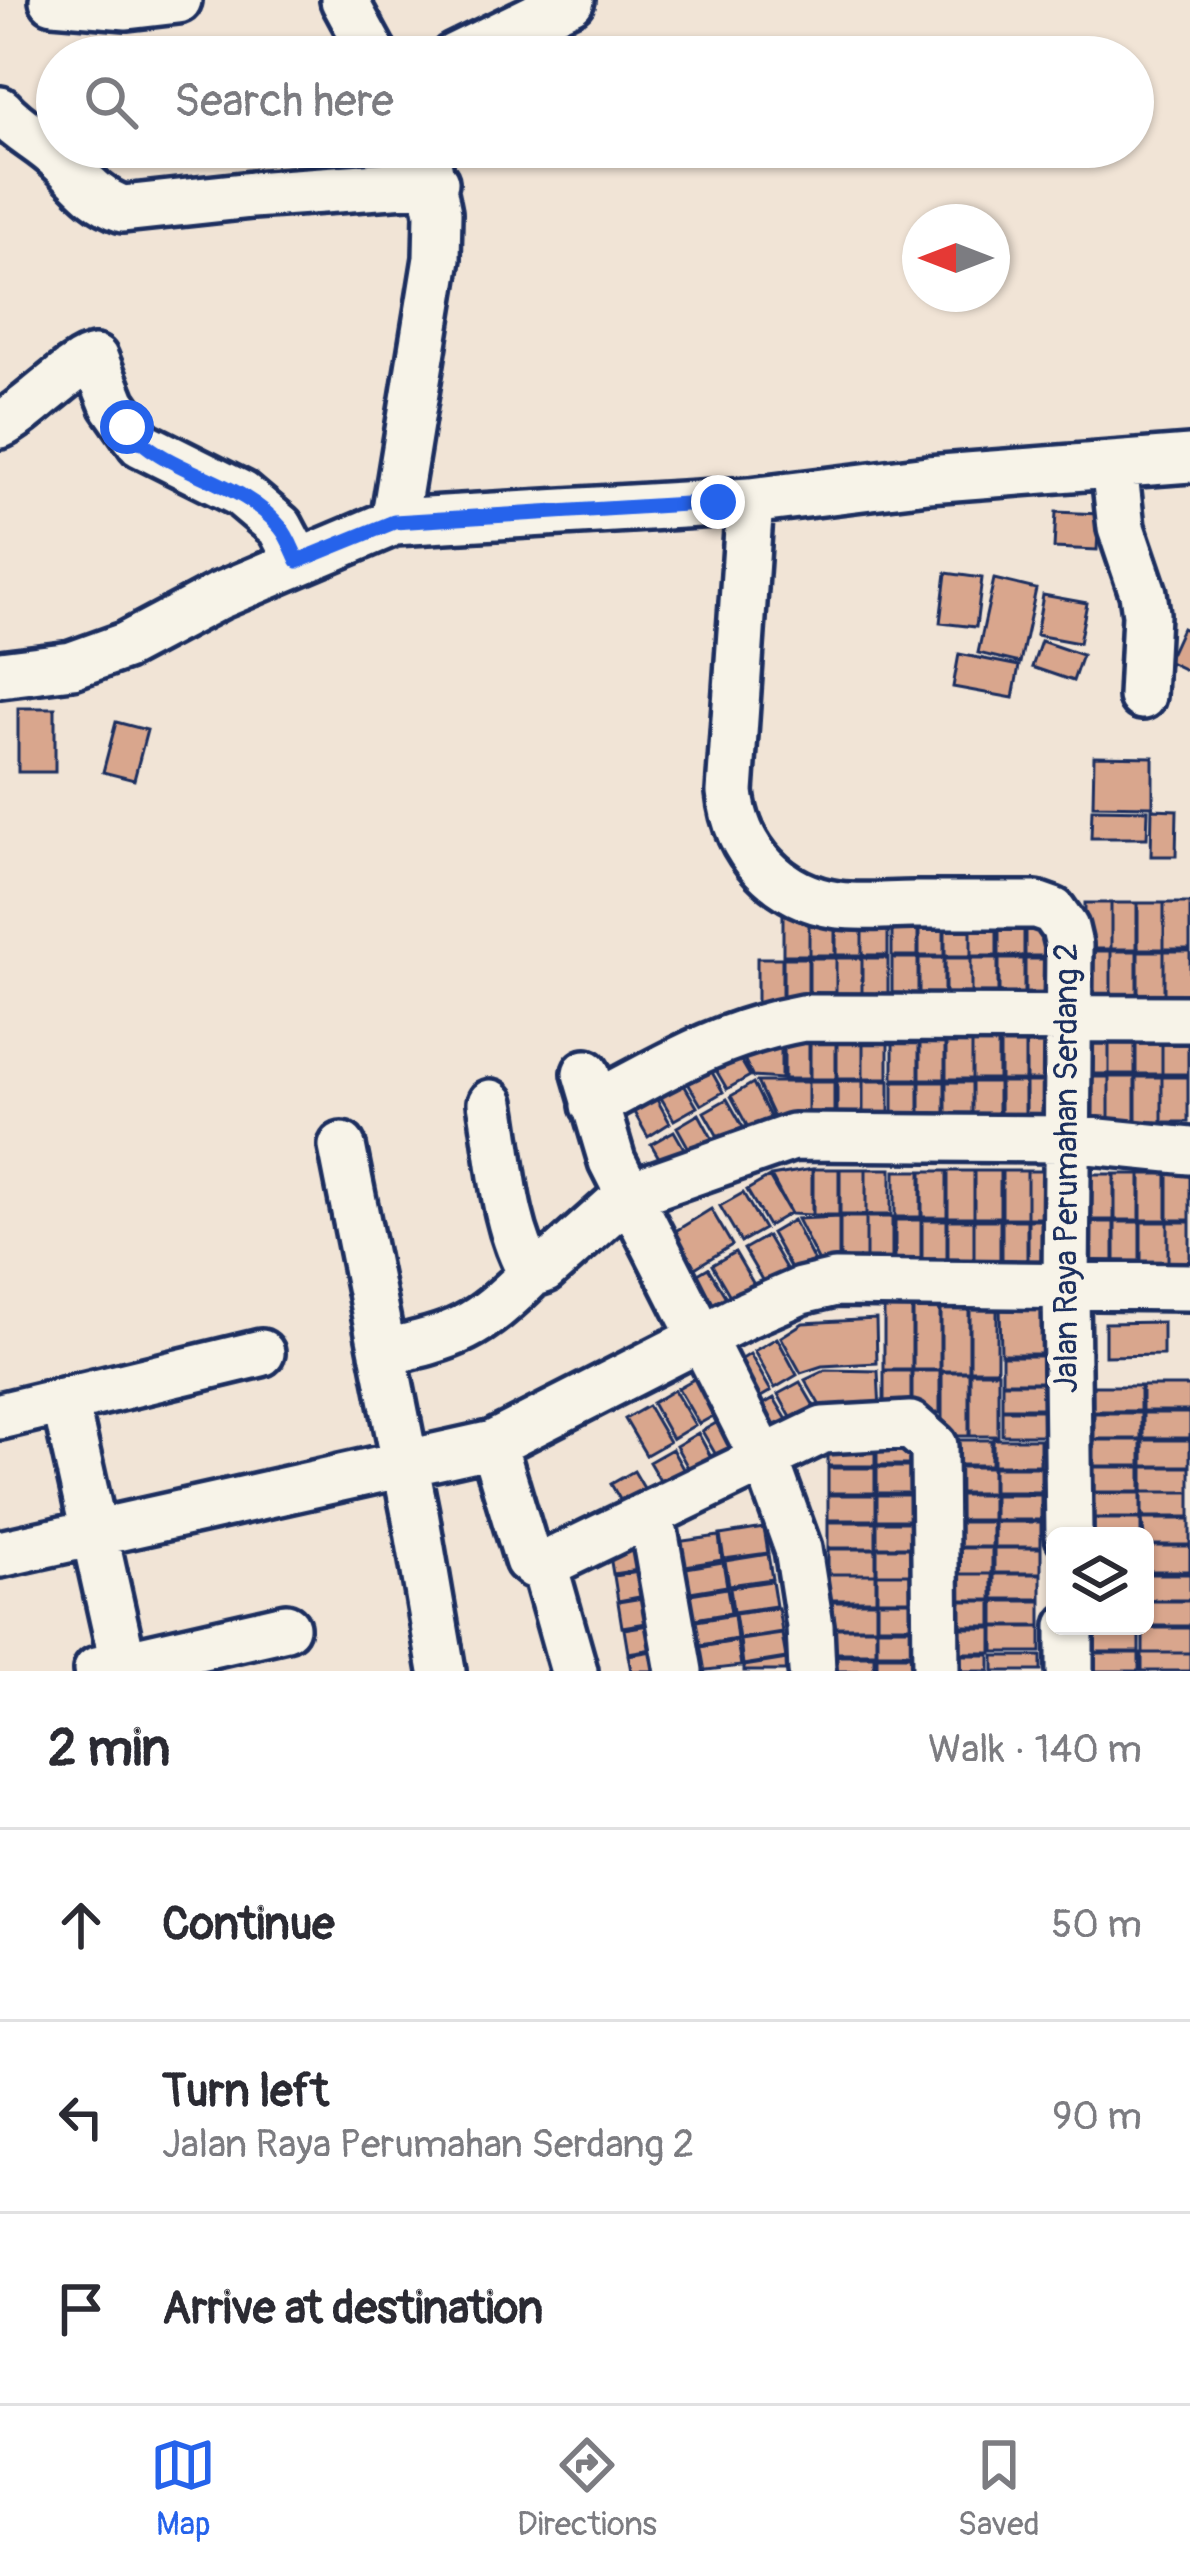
<!DOCTYPE html>
<html lang="en">
<head>
<meta charset="utf-8">
<style>
	body { margin:0; font-family:Pangolin,sans-serif; background:#f2f2f3; color:#2b2b33 }
	.controls { position:absolute; right:36px; bottom:36px; display:grid; overflow:hidden; border-radius:18px; box-shadow:0 3px 9px #0004 }
	.controls button { width:108px; height:108px; display:grid; place-items:center; padding:0; border:0; border-bottom:3px solid #e1e1e2; background:#fff; color:#2b2b33; font:60px sans-serif }
	.compass { position:absolute; left:902px; top:204px; width:108px; height:108px; border-radius:50%; background:#fff; box-shadow:0 3px 9px #0004; rotate:270deg }
	.stop { position:absolute; width:36px; height:36px; margin:-27px; border:9px solid #2563eb; border-radius:50%; background:#fff }
	.stop.end { background:#2563eb; border-color:#fff; box-shadow:0 3px 12px #0008 }
	.list { margin:0; padding:0; list-style:none }
	h2 { display:flex; justify-content:space-between; align-items:center; height:156px; margin:0; padding:0 48px; font-size:51px }
	h2 small { font-size:39px; font-weight:400; color:#7c7c81 }
	.list li { display:grid; grid-template-columns:78px 1fr auto; gap:36px; align-items:center; box-sizing:border-box; height:192px; padding:0 48px; border-top:3px solid #e1e1e2 }
	.list b { display:block; font-size:45px; white-space:nowrap }
	.list p { margin:0; font-size:39px; white-space:nowrap; color:#7c7c81 }
	.list em { font-size:39px; font-style:normal; color:#7c7c81 }
	.icon { flex:none; width:66px; height:66px; fill:none; stroke:currentColor; stroke-width:2; stroke-linecap:round; stroke-linejoin:round }
	.map { position:relative; flex:none; width:1190px; height:1671px; overflow:hidden }
	.search { position:absolute; background:#fff; box-shadow:0 3px 9px #0004; left:36px; right:36px; top:36px; height:132px; display:flex; align-items:center; gap:30px; box-sizing:border-box; padding:0 42px; border-radius:66px; color:#7c7c81; font-size:45px }
	.sheet { height:732px; background:#fff }
	nav { display:flex; justify-content:space-around; align-items:center; box-sizing:border-box; height:168px; border-top:3px solid #e1e1e2; background:#fff; font-size:33px; color:#7c7c81 }
	nav a { display:grid; justify-items:center; gap:6px }
	nav .on { color:#2563eb }
	.map>svg:first-child { display:block }
	.building { fill:#d9a68d; stroke:#1b2f5e; stroke-width:3 }
	.lines { fill:none; stroke-linecap:round; stroke-linejoin:round }
	.minor-casing { stroke:#1b2f5e; stroke-width:54 }
	.minor { stroke:#f7f3e8; stroke-width:45 }
	.route { stroke:#2563eb; stroke-width:15 }
	.labels { text-anchor:middle; dominant-baseline:central; stroke-width:12; stroke-linejoin:round; paint-order:stroke }
	.street-label { font-size:33px; fill:#1b2f5e; stroke:#f7f3e8 }
</style>
</head>
<body>
<div class="map">
<svg width="1190" height="1671" viewBox="0 0 1190 1671">
	<rect width="100%" height="100%" fill="#f1e4d6"/>
	<filter id="ink" filterUnits="userSpaceOnUse"><feTurbulence type="fractalNoise" baseFrequency=".00833" numOctaves="2"/><feDisplacementMap in="SourceGraphic" scale="24" xChannelSelector="R" yChannelSelector="G"/><feConvolveMatrix kernelMatrix="1 2 1 2 8 2 1 2 1" color-interpolation-filters="sRGB"/></filter>
	<g filter="url(#ink)">
		<path class="building" d="M1056 512 1099 514 1097 550 1054 548Z
			M946 573 982 578 976 627 940 623Z
			M994 579 1036 589 1020 663 978 653Z
			M1043 595 1087 603 1079 643 1036 635Z
			M1182 628 1190 632V672L1167 661Z
			M1041 641 1082 655 1073 681 1032 667Z
			M959 654 1019 666 1013 698 953 687Z
			M18 708H55V772H18Z
			M116 722 147 730 134 780 103 772Z
			M1094 756 1153 757V806L1093 805Z
			M1092 809 1148 810 1147 838H1091Z
			M1152 809 1177 810 1176 856H1151Z
			M1085 903H1111V949H1085Z
			M1111 903H1137V949H1111Z
			M1138 903H1164V949H1138Z
			M1164 903H1190V949H1164Z
			M783 910H809V955H783Z
			M809 910H835V955H809Z
			M836 910H862V955H836Z
			M862 910H888V955H862Z
			M892 910H918V956H892Z
			M919 910H944V956H919Z
			M945 910H971V956H945Z
			M971 910H997V956H971Z
			M999 911H1024V956H999Z
			M1025 911H1050V956H1025Z
			M1085 951H1111V998H1085Z
			M1111 951H1137V998H1111Z
			M1138 951H1164V998H1138Z
			M1164 951H1190V998H1164Z
			M757 958H782V1004H757Z
			M783 958H808V1004H783Z
			M809 958H836V1004H809Z
			M836 958H862V1004H836Z
			M862 958H888V1004H862Z
			M892 958H918V1005H892Z
			M919 958H944V1005H919Z
			M945 958H971V1005H945Z
			M971 958H998V1005H971Z
			M999 959H1024V1005H999Z
			M1025 959H1050V1005H1025Z
			M1083 1028H1109V1074H1083Z
			M1109 1028H1135V1074H1109Z
			M1136 1028H1162V1074H1136Z
			M1162 1028H1188V1074H1162Z
			M781 1033V1079L753 1077 734 1039Z
			M784 1033H809V1079H784Z
			M810 1033H836V1079H810Z
			M837 1033H863V1079H837Z
			M863 1033H888V1079H863Z
			M893 1033H919V1079H893Z
			M920 1033H945V1079H920Z
			M946 1033H972V1079H946Z
			M972 1033H998V1079H972Z
			M1000 1034H1025V1080H1000Z
			M1026 1034H1051V1080H1026Z
			M729 1040 750 1076 727 1089 706 1053Z
			M703 1056 723 1092 701 1105 680 1070Z
			M676 1071 697 1107 674 1120 653 1084Z
			M1083 1077H1109V1122H1083Z
			M1109 1077H1135V1122H1109Z
			M1136 1077H1162V1122H1136Z
			M1162 1077H1188V1122H1162Z
			M837 1081H863V1127H837Z
			M863 1081H889V1127H863Z
			M757 1082H808V1127H778Z
			M808 1082H834V1127H808Z
			M893 1082H919V1128H893Z
			M920 1082H945V1128H920Z
			M946 1082H972V1128H946Z
			M972 1082H998V1128H972Z
			M1000 1082H1025V1128H1000Z
			M1026 1082H1051V1128H1026Z
			M753 1083 774 1125 751 1133 731 1096Z
			M650 1087 670 1123 648 1137 627 1100Z
			M727 1099 748 1136 725 1149 704 1112Z
			M699 1114 719 1151 697 1163 677 1127Z
			M674 1131 694 1166 672 1180 651 1144Z
			M812 1169V1215L791 1214 771 1176Z
			M813 1169H839V1215H813Z
			M840 1169H866V1215H840Z
			M866 1169H891V1215H866Z
			M895 1171H921V1217H895Z
			M922 1171H947V1217H922Z
			M948 1171H974V1217H948Z
			M974 1171H1000V1217H974Z
			M1002 1171H1027V1218H1002Z
			M1027 1171H1053V1218H1027Z
			M1089 1174H1114V1220H1089Z
			M1115 1174H1140V1220H1115Z
			M1141 1174H1167V1220H1141Z
			M1168 1174H1190V1220H1168Z
			M769 1177 790 1213 768 1226 747 1190Z
			M743 1193 764 1229 741 1242 720 1206Z
			M711 1209 732 1245 682 1276 661 1240Z
			M839 1217V1263L819 1262 797 1219Z
			M840 1217H866V1263H840Z
			M866 1217H892V1263H866Z
			M793 1220 814 1261 791 1269 771 1233Z
			M895 1220H921V1265H895Z
			M922 1220H947V1265H922Z
			M948 1220H974V1265H948Z
			M974 1220H1000V1265H974Z
			M1002 1220H1027V1266H1002Z
			M1028 1220H1053V1266H1028Z
			M1089 1222H1114V1268H1089Z
			M1115 1222H1140V1268H1115Z
			M1141 1222H1168V1268H1141Z
			M1168 1222H1190V1268H1168Z
			M767 1236 788 1272 765 1285 744 1249Z
			M735 1252 756 1288 733 1301 712 1265Z
			M708 1268 730 1304 706 1317 686 1281Z
			M884 1306H912V1370H884Z
			M913 1306H940V1370H913Z
			M941 1307H969V1371H941Z
			M970 1307H997V1370H970Z
			M1000 1307H1049L1048 1354H1001Z
			M876 1319 877 1363 822 1366 801 1373 781 1337 803 1323Z
			M1163 1322V1355L1105 1356V1323Z
			M777 1338 797 1375 775 1388 754 1351Z
			M750 1354 771 1391 749 1404 728 1368Z
			M1002 1356H1049V1382H1002Z
			M826 1370 878 1371 880 1411 826 1416 805 1380Z
			M884 1371H911V1414H884Z
			M912 1371H940V1413H912Z
			M942 1372H969V1436H942Z
			M970 1372H998V1436H970Z
			M701 1375 722 1411 699 1424 678 1388Z
			M800 1382 821 1418 798 1430 778 1394Z
			M1002 1383H1049V1408H1002Z
			M1093 1386H1140V1411H1093Z
			M1142 1386H1190V1411H1142Z
			M674 1390 695 1425 672 1439 652 1403Z
			M774 1398 795 1433 772 1447 752 1411Z
			M648 1406 669 1442 646 1455 625 1419Z
			M1002 1410H1049V1435H1002Z
			M1094 1413H1141V1439H1094Z
			M1143 1413H1190V1438H1143Z
			M725 1418 746 1454 723 1467 702 1431Z
			M698 1433 718 1470 696 1482 676 1446Z
			M877 1439H925V1465H877Z
			M993 1439H1040V1465H993Z
			M828 1440H875V1466H828Z
			M944 1440H991V1465H944Z
			M1094 1440H1141V1466H1094Z
			M1143 1440H1190V1466H1143Z
			M672 1449 692 1485 670 1498 649 1462Z
			M877 1467H925V1493H877Z
			M944 1467H992V1493H944Z
			M993 1467H1041V1492H993Z
			M1094 1467H1141V1492H1094Z
			M1143 1467H1190V1492H1143Z
			M828 1468H875V1493H828Z
			M634 1471 655 1507 632 1520 611 1484Z
			M1142 1492H1190V1517H1142Z
			M1093 1493H1141V1518H1093Z
			M828 1495H876V1520H828Z
			M877 1495H925V1520H877Z
			M944 1495H992V1520H944Z
			M994 1495H1041V1520H994Z
			M1093 1519H1141V1536H1093Z
			M1142 1519H1190V1545H1145Z
			M828 1522H876V1548H828Z
			M877 1522H925V1547H877Z
			M944 1522H992V1547H944Z
			M994 1522H1041V1547H994Z
			M764 1528 768 1553 724 1559 720 1535Z
			M719 1536 722 1560 679 1567 676 1542Z
			M653 1543 657 1567 613 1574 609 1550Z
			M1145 1546H1190V1571H1145Z
			M877 1548H925V1574H877Z
			M944 1548H992V1574H944Z
			M994 1548H1041V1573H994Z
			M828 1549H876V1574H828Z
			M768 1554 772 1579 729 1585 725 1561Z
			M723 1562 727 1586 684 1593 680 1569Z
			M657 1569 661 1593 618 1601 614 1576Z
			M828 1574H876V1600H828Z
			M877 1574H925V1600H877Z
			M944 1574H992V1600H944Z
			M994 1574H1041V1599H994Z
			M1145 1574H1190V1600H1145Z
			M772 1581 776 1606 733 1612 730 1587Z
			M727 1588 731 1613 688 1620 684 1595Z
			M661 1595 665 1620 622 1627 618 1602Z
			M877 1601H925V1626H877Z
			M944 1601H992V1626H944Z
			M994 1601H1041V1626H994Z
			M1145 1601H1190V1626H1143Z
			M828 1602H876V1627H828Z
			M778 1608 782 1632 739 1639 735 1614Z
			M734 1615 737 1639 694 1646 690 1622Z
			M667 1622 671 1646 628 1653 624 1629Z
			M994 1627H1041V1652H994Z
			M1092 1627H1139V1652H1092Z
			M828 1628H876V1653H828Z
			M877 1628H925V1653H877Z
			M944 1628H992V1653H944Z
			M1143 1628H1190V1653H1143Z
			M782 1634 786 1658 743 1665 740 1640Z
			M737 1641 741 1666 698 1671 694 1648Z
			M671 1648 674 1671H631L628 1655Z
			M1092 1653H1139V1671H1092Z
			M1142 1653H1190V1671H1142Z
			M943 1655H990V1671H943Z
			M827 1656H874V1671H827Z
			M877 1656H925V1671H877Z
			M994 1656H1041V1671H994Z
			M787 1659 789 1671H744V1666Z"/>
		<g class="lines">
			<g class="minor-casing">
				<path id="minor" d="M53 0 127 6 178 0
					M344 0 375 57
					M454 57 571 0
					M0 110C18 131 42 141 61 160 82 180 94 199 123 209L252 195 435 182
					M0 425C28 412 74 361 95 359L113 404 141 444 241 494 280 527 298 561
					M1114 465 1121 528 1143 593 1146 614 1142 696
					M750 501 730 792C736 851 778 897 838 905 862 908 889 905 913 905 954 905 995 905 1036 905L1053 911 1065 928 1069 945 1066 1287 1069 1536
					M394 522 437 258 438 213 425 147
					M0 674 72 665 125 646 219 596 394 522 750 501 928 479 1190 459
					M586 1073 612 1161 771 1474 798 1549 810 1626 812 1671
					M491 1103C501 1158 503 1226 532 1274L544 1270 628 1195 793 1137 1069 1139 1190 1151
					M594 1105C667 1066 720 1033 803 1018L1190 1019
					M342 1146 415 1513 442 1671
					M383 1353C459 1335 475 1330 532 1274
					M65 1402 125 1671
					M0 1416 261 1353
					M493 1444 528 1560 534 1565H544L574 1671
					M651 1513 679 1671
					M0 1554 493 1444 748 1314 801 1291 835 1283 1190 1287
					M544 1565 823 1430 910 1425 934 1446 936 1671
					M1070 1626V1671
					M97 1670 286 1627"/>
			</g>
			<use href="#minor" class="minor"/>
		</g>
	</g>
	<g class="lines" filter="url(#ink)">
		<path class="route" d="M127 427C165 474 240 478 280 527 288 536 293 551 298 561L394 522 718 502"/>
	</g>
	<g class="labels">
		<g class="street-label">
			<text transform="translate(1066 1168) rotate(-90)">Jalan Raya Perumahan Serdang 2</text>
		</g>
	</g>
</svg>
<div class="controls">
<button><svg class="icon" aria-label="layers" viewBox="0 0 24 24"><path d="M12 4l9 5-9 5-9-5zM3 14l9 5 9-5"/></svg></button>
</div>
<svg class="compass" viewBox="-18 -18 36 36"><path d="M0-13l5 13h-10z" fill="#e53935"/><path d="M0 13l5-13h-10z" fill="#7c7c81"/></svg>
<div class="stop" style="left:127px;top:427px"></div>
<div class="stop end" style="left:718px;top:502px"></div>
<div class="search"><svg class="icon" aria-label="search" viewBox="0 0 24 24"><circle cx="10" cy="10" r="6"/><path d="M15 15l6 6"/></svg>Search here</div>
</div>
<section class="sheet">
<h2>2 min<small>Walk · 140 m</small></h2>
<ul class="list">
<li><svg class="icon" aria-label="ahead" viewBox="0 0 24 24"><path d="M12 20V5M6 11l6-6 6 6"/></svg><div><b>Continue</b></div><em>50 m</em></li>
<li><svg class="icon" aria-label="left" viewBox="0 0 24 24"><path d="M17 20v-9H6M10 6l-5 5 5 5"/></svg><div><b>Turn left</b><p>Jalan Raya Perumahan Serdang 2</p></div><em>90 m</em></li>
<li><svg class="icon" aria-label="arrive" viewBox="0 0 24 24"><path d="M6 21V4h12l-3 4 3 4H6"/></svg><div><b>Arrive at destination</b></div></li>
</ul>
</section>
<nav>
<a class="on"><svg class="icon" aria-label="map" viewBox="0 0 24 24"><path d="M3 6l6-2 6 2 6-2v14l-6 2-6-2-6 2zM9 4v14M15 6v14"/></svg>Map</a>
<a><svg class="icon" aria-label="directions" viewBox="0 0 24 24"><path d="M12 3l9 9-9 9-9-9zM9 14v-3h6M13 9l2 2-2 2"/></svg>Directions</a>
<a><svg class="icon" aria-label="saved" viewBox="0 0 24 24"><path d="M7 4h10v16l-5-4-5 4z"/></svg>Saved</a>
</nav>
</body>
</html>
